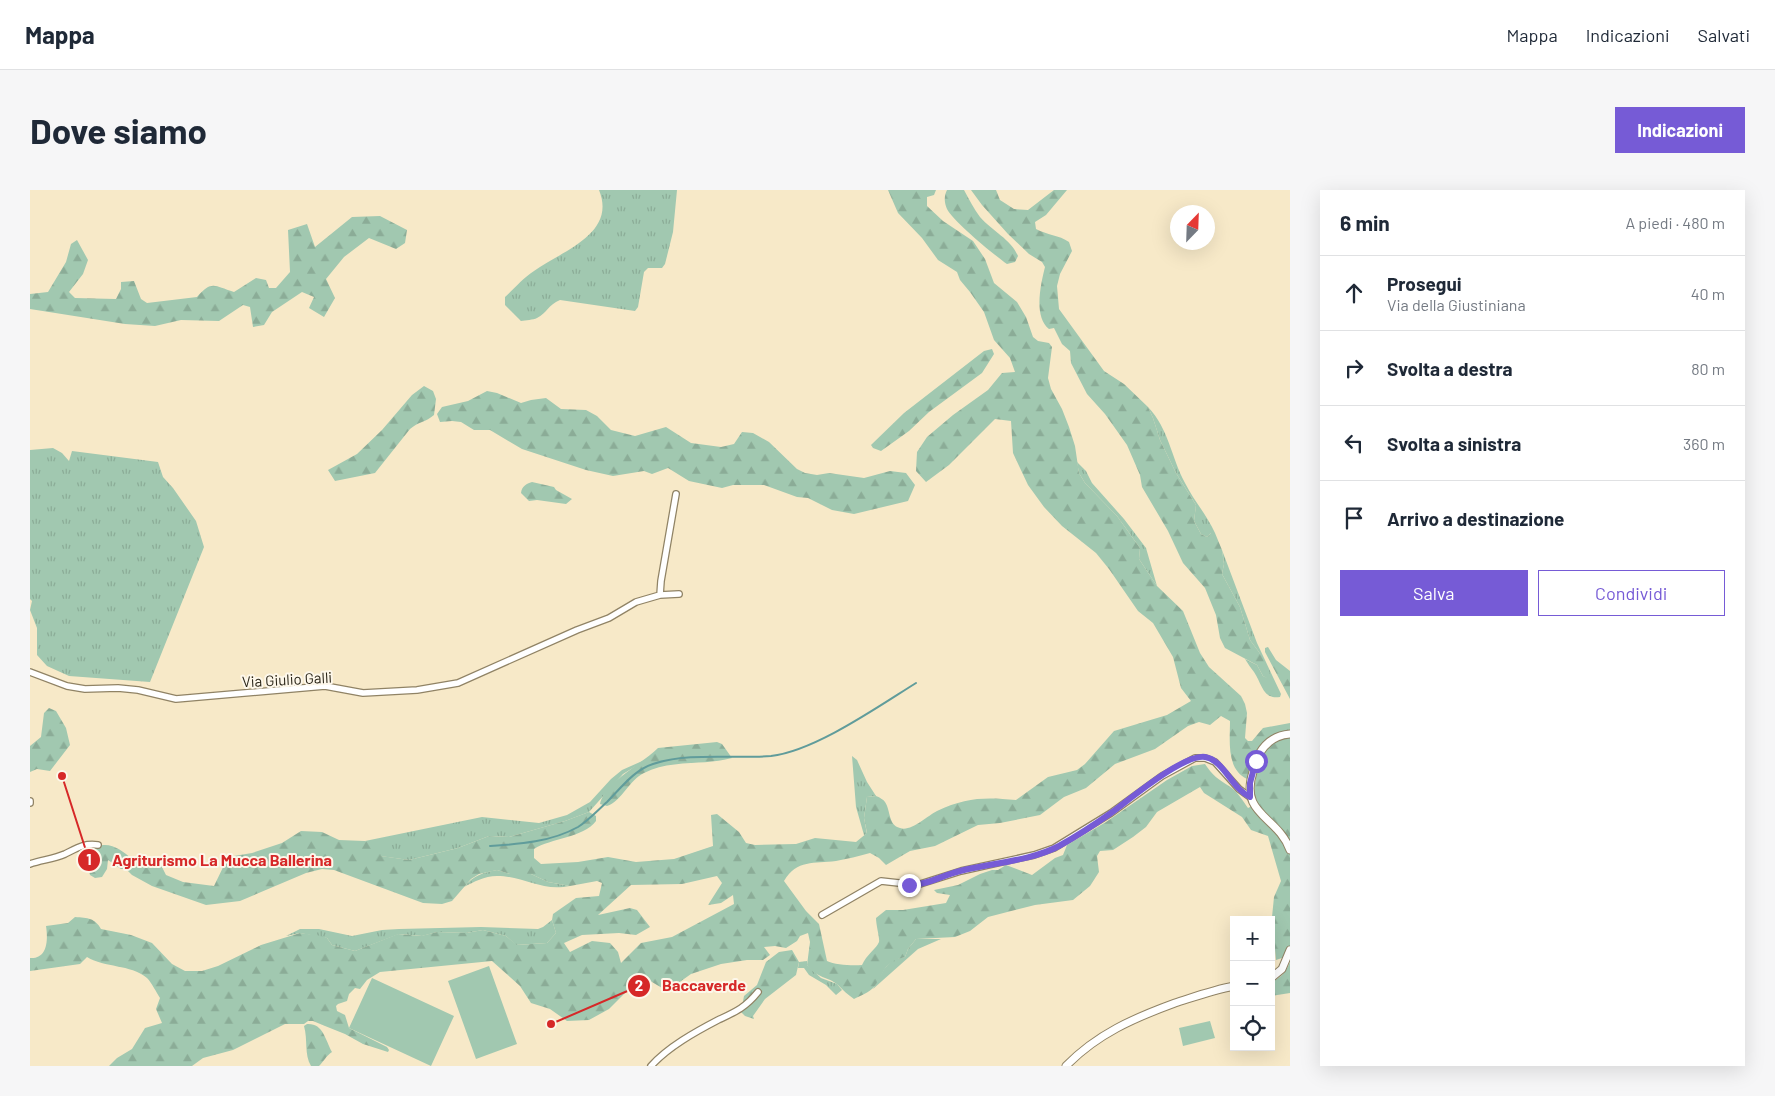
<!DOCTYPE html>
<html lang="it">
<head>
<meta charset="utf-8">
<style>
	body { margin:0; font-family:Barlow,sans-serif; background:#f6f6f7; color:#1f2937 }
	.controls { position:absolute; right:15px; bottom:15px; display:grid; overflow:hidden; border-radius:0px; box-shadow:0 5px 20px #0002 }
	.controls button { width:45px; height:45px; display:grid; place-items:center; padding:0; border:0; border-bottom:1px solid #e0e1e3; background:#fff; color:#1f2937; font:25px sans-serif }
	.compass { position:absolute; left:1140px; top:15px; width:45px; height:45px; border-radius:50%; background:#fff; box-shadow:0 5px 20px #0002; rotate:23deg }
	.stop { position:absolute; width:15px; height:15px; margin:-11px; border:4px solid #765bd6; border-radius:50%; background:#fff }
	.stop.end { background:#765bd6; border-color:#fff; box-shadow:0 1px 5px #0008 }
	.list { margin:0; padding:0; list-style:none }
	h2 { display:flex; justify-content:space-between; align-items:center; height:65px; margin:0; padding:0 20px; font-size:21px }
	h2 small { font-size:16px; font-weight:400; color:#747a83 }
	.list li { display:grid; grid-template-columns:32px 1fr auto; gap:15px; align-items:center; box-sizing:border-box; height:75px; padding:0 20px; border-top:1px solid #e0e1e3 }
	.list b { display:block; font-size:19px; white-space:nowrap }
	.list p { margin:0; font-size:16px; white-space:nowrap; color:#747a83 }
	.list em { font-size:16px; font-style:normal; color:#747a83 }
	.actions { display:flex; gap:10px; padding:15px 20px }
	.actions a { flex:1; padding:11px 0; border:1px solid #765bd6; border-radius:0px; text-align:center; font-size:18px; color:#765bd6 }
	.actions .main { background:#765bd6; color:#fff }
	.icon { flex:none; width:28px; height:28px; fill:none; stroke:currentColor; stroke-width:2; stroke-linecap:round; stroke-linejoin:round }
	.map { position:relative; flex:none; width:1260px; height:876px; overflow:hidden; border-radius:0px }
	header { display:flex; align-items:center; gap:30px; box-sizing:border-box; height:70px; padding:0 25px; background:#fff; border-bottom:1px solid #e0e1e3 }
	header strong { font-size:24px }
	nav { display:flex; gap:28px; margin-inline-start:auto; font-size:18px }
	.intro { display:flex; align-items:center; justify-content:space-between; box-sizing:border-box; height:120px; padding:0 30px }
	h1 { margin:0; font-size:35px }
	.button { padding:12px 22px; border-radius:0px; background:#765bd6; color:#fff; font-size:18px; font-weight:700 }
	main { display:flex; gap:30px; padding:0 30px }
	aside { flex:1; background:#fff; border-radius:0px; box-shadow:0 5px 20px #0002 }
	.map>svg:first-child { display:block }
	.grass { fill:url(#grass-tufts) }
	.forest { fill:url(#forest-firs); fill-rule:evenodd }
	.park { fill:#a1c8b0 }
	.lines { fill:none; stroke-linecap:round; stroke-linejoin:round }
	.stream { stroke:#609c9b; stroke-width:2 }
	.minor-casing { stroke:#908365; stroke-width:8 }
	.tertiary-casing { stroke:#908365; stroke-width:9 }
	.minor { stroke:#fff; stroke-width:5.5 }
	.tertiary { stroke:#fff; stroke-width:7 }
	.route { stroke:#765bd6; stroke-width:6 }
	.labels { text-anchor:middle; dominant-baseline:central; stroke-width:4; stroke-linejoin:round; paint-order:stroke }
	.street-label { font-size:15px; fill:#292417; stroke:#fdf7ea }
	.leader { fill:none; stroke:#d62828; stroke-width:2 }
	.callout-dot { fill:#d62828; stroke:#fdf7ea; stroke-width:2 }
	.mark-label { font-size:15px; text-anchor:middle; font-weight:bold; fill:#fff }
	.callout-label { font-size:16px; text-anchor:middle; font-weight:bold; fill:#d62828; stroke:#fdf7ea; stroke-width:4; stroke-linejoin:round; paint-order:stroke }
</style>
</head>
<body>
<header>
<strong>Mappa</strong>
<nav><a>Mappa</a><a>Indicazioni</a><a>Salvati</a></nav>
</header>
<div class="intro"><h1>Dove siamo</h1><a class="button">Indicazioni</a></div>
<main>
<div class="map">
<svg width="1260" height="876" viewBox="0 0 1260 876">
	<defs>
		<pattern id="grass-tufts" width="24" height="20" patternUnits="userSpaceOnUse" patternTransform="scale(1.25)"><rect width="24" height="20" fill="#a1c8b0"/><path d="M3 7l-1-3M5 7V3M7 7l1-3M15 17l-1-3M17 17v-4M19 17l1-3" fill="none" stroke="#8bac97"/></pattern>
		<pattern id="forest-firs" width="22" height="20" patternUnits="userSpaceOnUse" patternTransform="scale(1.25)"><rect width="22" height="20" fill="#a1c8b0"/><path d="M5 1l3.5 6h-7zM16 11l3.5 6h-7z" fill="#8bac97"/></pattern>
	</defs>
	<rect width="100%" height="100%" fill="#f7e9c8"/>
	<path class="grass" d="M569 0H647L643 42 635 74 632 78H618L614 82 608 117 605 121 530 110C518 115 517 123 507 128 503 130 496 130 491 131L475 115V107C484 99 493 88 504 81 532 61 587 44 569 0Z
		M1118 217C1139 239 1141 267 1155 293 1164 311 1177 325 1185 343H1181L1177 347 1171 344 1164 331 1166 315 1146 283 1130 250 1123 228Z
		M23 258 32 263 39 271 42 261 128 272 133 287 143 298 166 331 174 357 120 492 39 486 17 476 7 465V438L0 420 2 411 0 409V260Z
		M1047 272 1056 281 1062 293 1094 329 1116 358 1127 396 1109 369 1110 358 1087 326 1055 293 1049 283Z
		M1192 360 1227 453 1251 504 1250 507C1233 510 1232 494 1224 482 1221 478 1218 474 1215 469L1227 475 1233 486 1240 489 1229 462 1220 450 1210 417 1192 384 1194 374Z
		M822 566 827 570 837 592 846 606 837 607 834 628 837 644 834 645 826 617Z
		M619 568 593 584 559 622 535 631 479 647 459 646 428 658 379 670 350 666 335 651 452 627 509 633 537 625 560 612 581 589 592 580Z
		M467 680 480 684H501L518 692 540 696C511 702 494 686 467 686 454 686 444 692 434 697 444 685 452 683 467 680Z
		M522 730 526 743 517 753 486 755 476 746 453 740 436 743 407 742 392 746 369 744 325 761 302 755 297 748 270 743 256 746 270 739H289L322 746 352 740 369 739 451 737 508 739 513 737Z
		M886 749H911L888 759 843 799 854 779 862 770 875 767 878 759Z
		M777 771V775L791 788 807 794 812 800 806 805 796 795 779 785 774 778H768L769 772Z"/>
	<path class="forest" d="M858 0H906L904 5 897 7V16L913 31 943 51 955 69 964 93 987 112 996 127 1003 147 1008 151 1019 153 1022 157 1018 188 1021 199 1032 219 1039 237 1045 256 1049 283 1055 293 1087 326 1110 358 1109 369 1127 396 1153 421 1170 463 1179 477 1211 506 1215 514 1217 523 1215 548 1218 551H1222L1233 538 1260 533V770L1252 768 1246 770 1242 727 1244 707 1251 691 1238 646 1221 640 1212 627 1174 603 1170 597 1127 622 1116 637 1103 647 1083 660 1070 661 1067 666 1069 682 1060 696 1043 710 1005 715 958 727 940 741 925 747 886 749 878 759 875 767C851 773 857 780 844 797 840 802 830 806 824 809 818 805 813 800 808 795 798 786 787 789 777 775L780 752 778 743 770 746 767 751 756 758 745 756 734 757 740 765 733 770H717L691 774 661 784 637 801 612 786 579 819 559 830 537 831 520 819 501 813 490 796 462 771 350 782 337 790 330 799 325 798 319 804 317 811 308 814 306 816 307 821 315 825 319 838 357 857 359 860 358 862 333 854 315 844 295 836 283 831H278L274 834H255L203 860 173 868 162 876H79L87 868 102 859 115 838 132 833 126 819 130 808C126 802 122 793 117 788 100 774 75 778 57 767L50 774 0 781V768C18 769 18 749 16 736L38 733 45 727C58 728 65 728 71 739L101 745 122 753 142 774 155 781H172L188 776 231 755 270 743 292 746 297 748 302 755 325 761 368 744 391 746 407 742 436 743 453 740 476 746 487 755 517 753 526 743 522 730 523 724 546 708 569 706 572 693 567 691 540 696 518 692 501 684H480L467 680 449 684 441 689 422 711 412 714 393 713 304 680 292 679 276 683 210 711 176 715 122 696 102 685 96 679H91L78 670 77 679 72 687 65 688 60 685 58 677 50 661 53 657C64 660 63 657 73 655 84 654 94 662 102 669L117 668 130 673 136 685 153 692 184 696 198 667 222 663 252 653 271 641 292 642 309 650 335 651 349 658 351 666 379 670 428 658 459 646 479 647 535 631 559 622 566 626V631C553 648 521 648 504 659V668L511 674 548 672 578 667 606 672 644 669 683 656 681 625 687 624 709 642 716 653 725 655 766 654 785 648 826 652 837 643 834 628 837 607 846 606C849 607 854 610 855 612 861 621 858 635 870 638 881 642 897 626 907 621 936 607 956 607 986 610L1018 587 1047 580 1055 574 1084 541 1137 525 1161 511 1151 498 1143 467 1123 433 1108 421 1079 379 1066 363 1032 336 1014 317 998 295 983 263 981 231 965 229 919 275 896 292 886 281 887 262 897 247 923 225 958 200 972 183 985 182 980 168 964 150 954 122 940 102 930 90 927 82 908 70 892 48 868 23ZM1191 526 1200 531C1200 551 1196 579 1217 589L1222 579 1225 580C1228 593 1221 597 1226 611L1224 615 1218 618C1213 611 1207 601 1199 596 1189 590 1182 585 1175 574L1162 576 1137 590 1076 632 1037 655 1033 665 1025 668 1002 685 976 675 968 680H962L950 684 928 695 904 700 907 703 920 705 916 713 873 720H856L846 728C846 735 850 749 849 752 847 758 836 765 832 775 823 776 805 775 797 771L789 734 776 721 754 691C767 669 784 674 806 671 817 669 829 666 840 663L849 668 856 675 880 661 905 656 948 635 970 633 1010 625 1034 607 1056 598 1085 574 1125 559 1158 536 1169 532 1180 535ZM687 686 692 693 678 715 691 713 703 705 704 714 642 747 611 753 591 773 588 762 580 753 562 751 540 762 534 753 552 745 589 743 606 745 620 737 607 720 600 718 568 725 601 695 652 694Z
		M917 0H934C939 9 944 19 950 27 962 41 981 49 988 66L985 72 977 74C964 65 923 31 917 19 914 12 914 6 917 0Z
		M941 0H966L970 10 984 19 998 20 1024 0H1037L1016 25 1005 32 1006 39C1017 45 1029 45 1039 52L1042 61 1030 84 1027 96 1029 119 1074 181 1094 194 1118 217 1123 228 1130 250 1146 283 1166 315 1164 331 1171 344 1177 347 1181 343H1185L1192 360 1194 374 1192 384 1210 417 1220 450 1229 462 1240 483V490L1233 486 1227 475 1195 458 1190 448 1186 425 1175 398 1153 373 1138 341 1112 297 1110 285 1097 255 1075 224 1057 204 1041 173 1040 161 1032 154 1024 138 1019 139C1003 127 1011 93 1015 77L1012 72 999 64 978 44 952 15Z
		M350 26 377 40 375 53 366 59 339 48 314 67 296 89 305 108 294 127 279 118 284 107 272 102 242 122 234 135 223 137 220 117 213 115 189 131 151 130 125 136 95 134 0 119V104L18 102 36 72 41 54 47 50 58 70 53 84 39 102 45 108 86 109 91 99V92L104 91 111 109 117 113 167 107C182 90 184 96 204 102L226 88 236 90 239 98H246L260 82 258 40 277 34 285 57 322 27Z
		M962 159 964 164 952 183 899 222 879 241 851 261 843 258 841 255 874 223 954 161Z
		M394 196 403 201 406 209 404 225C396 232 388 232 380 239L345 283 305 291 298 280 327 264 352 240 382 205Z
		M457 201 467 203 491 213 501 210 516 208 531 219 556 220 567 226 581 240 605 246 636 237 661 253 691 257 704 254 712 242 723 243 739 252 767 279 775 283 787 285 799 283 834 288 860 281 876 283 885 295 878 311 824 324 802 320 778 308 767 307 734 295H703L692 298 659 291 638 278 622 284 614 281 583 286 556 280 492 259 460 240H444L431 232 422 231 410 232 407 224 412 217 438 211Z
		M502 292 524 297 526 300 542 309 536 314 507 310 499 311 491 303C492 296 496 294 502 292Z
		M1238 457 1246 470 1260 481V509L1235 462V458Z
		M19 518 26 521 36 538 40 555 20 581 7 579 0 582V556L11 547 14 523Z
		M687 552 692 554 702 568C673 576 641 569 614 583 599 590 592 611 577 616L570 614C574 593 613 573 628 558Z
		M762 760 769 772 766 785 735 809 723 826 724 829 715 826 711 822 714 806 727 795 736 772 749 762Z
		M1260 772V803L1241 806V792C1251 788 1256 782 1260 772Z
		M277 834C293 833 295 849 302 862 296 866 294 871 289 876H281C274 864 278 850 274 836Z"/>
	<path class="park" d="M459 776 487 854 446 869 418 791Z
		M342 788 424 826 401 876 319 838Z
		M1180 831 1185 848 1153 856 1149 838Z"/>
	<g class="lines">
		<path class="stream" d="M460 656C490 654 521 652 548 637 558 631 568 620 577 612 591 598 604 580 623 574 659 562 703 569 741 566 785 561 849 516 886 493"/>
		<g class="minor-casing">
			<path id="minor" d="M630 405 631 391 646 304
				M0 482 37 496 55 499 88 498 108 500 146 509 295 496 333 503 387 500 428 493 547 440 579 428 606 412 630 405 649 404
				M0 613V611
				M0 674C11 670 24 669 35 664 47 658 54 653 68 655
				M792 725 851 691 887 695 931 681 1004 665 1024 658 1081 623 1132 586 1165 568H1175L1185 572 1209 599 1220 607
				M621 876C638 857 665 842 688 830 705 822 715 818 728 802"/>
		</g>
		<g class="tertiary-casing">
			<path id="tertiary" d="M1260 544C1246 545 1236 552 1229 564 1226 570 1224 576 1223 582 1209 625 1248 626 1260 660
				M1241 788 1252 779 1260 760
				M1036 876C1067 844 1104 828 1145 813 1164 807 1183 800 1204 796"/>
		</g>
		<use href="#minor" class="minor"/>
		<use href="#tertiary" class="tertiary"/>
	</g>
	<g class="lines">
		<path class="route" d="M879 695C895 696 913 685 930 681 961 673 1001 671 1029 656 1047 646 1064 635 1081 623 1099 610 1153 564 1175 567 1194 570 1202 599 1220 607V593L1226 571"/>
	</g>
	<g class="labels">
		<g class="street-label">
			<text transform="translate(257 489) rotate(-3)">Via Giulio Galli</text>
		</g>
	</g>
	<path class="leader" d="M32 586L59 670M521 834L609 796"/>
	<g class="callout-dot">
		<circle cx="32" cy="586" r="5"/>
		<circle cx="521" cy="834" r="5"/>
		<circle cx="59" cy="670" r="12"/>
		<circle cx="609" cy="796" r="12"/>
	</g>
	<g class="mark-label">
		<text x="59" y="675">1</text>
		<text x="609" y="801">2</text>
	</g>
	<g class="callout-label">
		<text x="192" y="676">Agriturismo La Mucca Ballerina</text>
		<text x="674" y="801">Baccaverde</text>
	</g>
</svg>
<div class="controls">
<button>+</button>
<button>−</button>
<button><svg class="icon" aria-label="locate" viewBox="0 0 24 24"><circle cx="12" cy="12" r="6"/><path d="M12 2v4M12 18v4M2 12h4M18 12h4"/></svg></button>
</div>
<svg class="compass" viewBox="-18 -18 36 36"><path d="M0-13l5 13h-10z" fill="#e53935"/><path d="M0 13l5-13h-10z" fill="#747a83"/></svg>
<div class="stop" style="left:1226px;top:571px"></div>
<div class="stop end" style="left:879px;top:695px"></div>
</div>
<aside>
<h2>6 min<small>A piedi · 480 m</small></h2>
<ul class="list">
<li><svg class="icon" aria-label="ahead" viewBox="0 0 24 24"><path d="M12 20V5M6 11l6-6 6 6"/></svg><div><b>Prosegui</b><p>Via della Giustiniana</p></div><em>40 m</em></li>
<li><svg class="icon" aria-label="right" viewBox="0 0 24 24"><path d="M7 20v-9h11M14 6l5 5-5 5"/></svg><div><b>Svolta a destra</b></div><em>80 m</em></li>
<li><svg class="icon" aria-label="left" viewBox="0 0 24 24"><path d="M17 20v-9H6M10 6l-5 5 5 5"/></svg><div><b>Svolta a sinistra</b></div><em>360 m</em></li>
<li><svg class="icon" aria-label="arrive" viewBox="0 0 24 24"><path d="M6 21V4h12l-3 4 3 4H6"/></svg><div><b>Arrivo a destinazione</b></div></li>
</ul>
<div class="actions"><a class="main">Salva</a><a>Condividi</a></div>
</aside>
</main>
</body>
</html>
